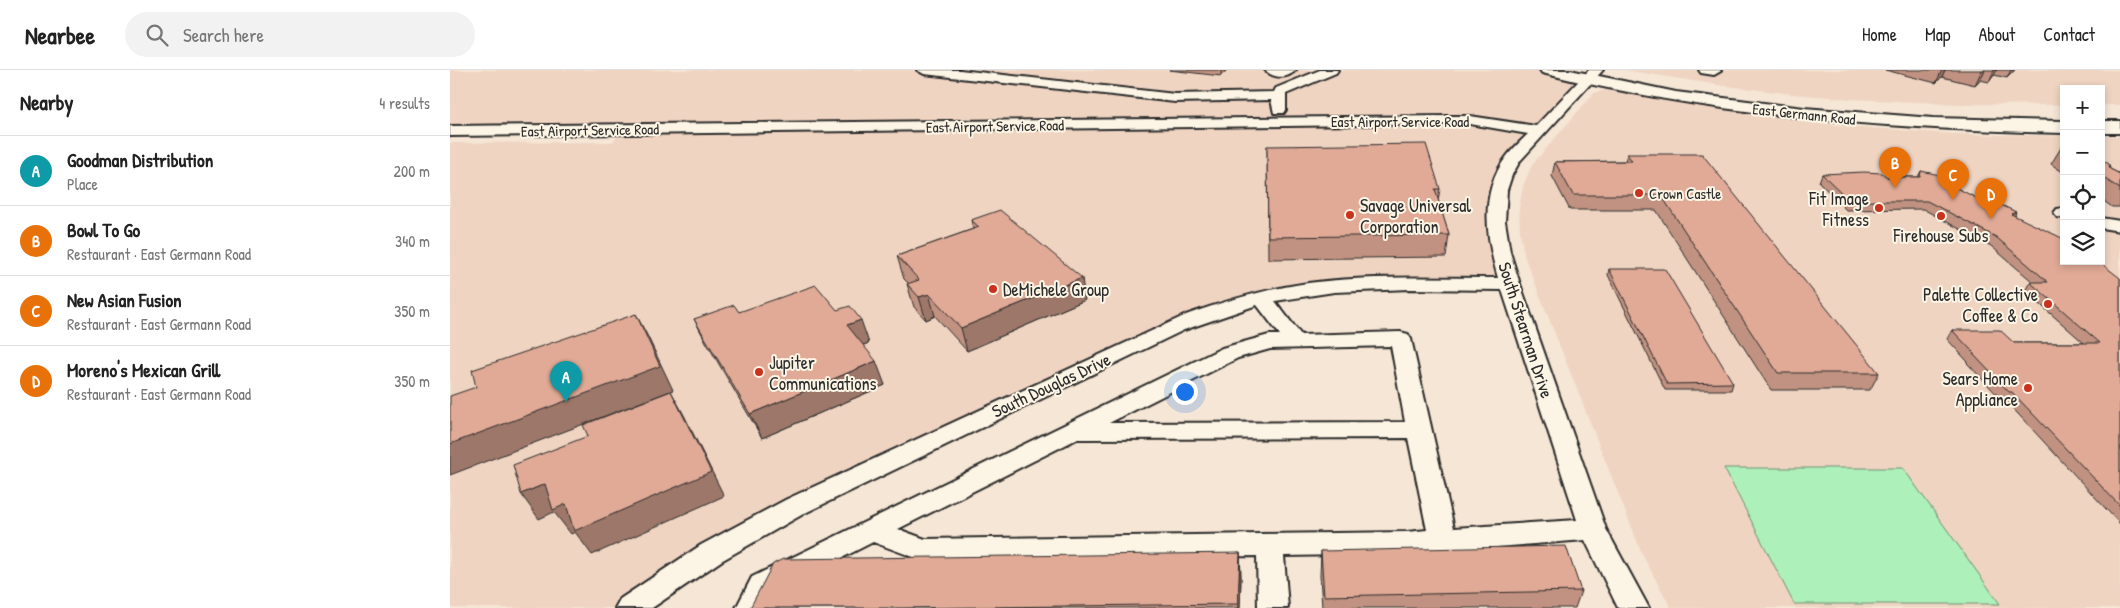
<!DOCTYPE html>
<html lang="en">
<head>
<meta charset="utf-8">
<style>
	body { margin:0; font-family:"Patrick Hand",sans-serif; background:#f2f2f2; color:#222 }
	.controls { position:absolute; right:15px; top:15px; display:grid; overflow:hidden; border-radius:0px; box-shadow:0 2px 8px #0003 }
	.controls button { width:45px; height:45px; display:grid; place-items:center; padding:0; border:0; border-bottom:1px solid #e0e0e0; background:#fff; color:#222; font:25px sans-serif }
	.you { position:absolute; left:734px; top:321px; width:18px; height:18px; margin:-12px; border:4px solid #fff; border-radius:50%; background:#1a73e8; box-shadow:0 0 0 8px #1a73e833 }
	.badge { display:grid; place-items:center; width:32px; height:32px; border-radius:50%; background:#1a73e8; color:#fff; font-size:16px; font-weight:700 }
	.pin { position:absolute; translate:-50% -41px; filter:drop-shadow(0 1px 2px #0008) }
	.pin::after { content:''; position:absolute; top:26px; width:18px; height:15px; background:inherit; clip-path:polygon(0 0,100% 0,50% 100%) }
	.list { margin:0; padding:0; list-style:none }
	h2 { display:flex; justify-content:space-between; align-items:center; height:65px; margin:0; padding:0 20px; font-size:21px }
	h2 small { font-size:16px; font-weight:400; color:#767676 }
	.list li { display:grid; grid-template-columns:32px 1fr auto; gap:15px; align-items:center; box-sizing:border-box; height:70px; padding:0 20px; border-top:1px solid #e0e0e0 }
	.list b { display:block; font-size:19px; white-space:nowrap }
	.list p { margin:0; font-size:16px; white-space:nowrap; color:#767676 }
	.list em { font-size:16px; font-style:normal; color:#767676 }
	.icon { flex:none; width:28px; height:28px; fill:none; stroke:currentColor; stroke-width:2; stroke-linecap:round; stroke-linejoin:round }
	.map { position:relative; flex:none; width:1670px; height:538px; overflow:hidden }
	header { display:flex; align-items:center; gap:30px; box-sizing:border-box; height:70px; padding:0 25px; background:#fff; border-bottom:1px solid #e0e0e0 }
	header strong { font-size:24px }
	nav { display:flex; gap:28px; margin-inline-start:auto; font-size:18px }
	.search { width:350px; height:45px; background:#f2f2f2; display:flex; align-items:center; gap:12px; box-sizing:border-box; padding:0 18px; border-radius:28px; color:#767676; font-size:19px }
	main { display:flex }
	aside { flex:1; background:#fff }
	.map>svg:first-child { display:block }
	.built { fill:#efd4c2 }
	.green { fill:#aef0b9; stroke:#6c8e72 }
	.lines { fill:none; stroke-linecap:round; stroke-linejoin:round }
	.minor-casing { stroke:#2b2b2b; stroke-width:4 }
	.major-casing { stroke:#2b2b2b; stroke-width:4 }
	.minor { fill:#fcf5e5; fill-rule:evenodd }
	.major { fill:#fcf5e5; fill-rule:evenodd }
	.wall { fill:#c19281; stroke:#2b2b2b }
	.shaded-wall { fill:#9d7769; stroke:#2b2b2b }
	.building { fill:#e0aa96; stroke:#2b2b2b }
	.poi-dot { fill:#c8321e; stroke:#fcf5e5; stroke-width:2 }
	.labels { text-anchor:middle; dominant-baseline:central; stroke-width:4; stroke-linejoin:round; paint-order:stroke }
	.far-street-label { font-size:15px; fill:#2b2b2b; stroke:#fcf5e5 }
	.far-poi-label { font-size:15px; fill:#2b2b2b; stroke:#fcf5e5; text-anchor:start }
	.poi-label { font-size:18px; fill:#2b2b2b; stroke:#fcf5e5; text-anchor:end }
	.street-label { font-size:18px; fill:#2b2b2b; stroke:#fcf5e5 }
</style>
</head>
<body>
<header>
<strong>Nearbee</strong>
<div class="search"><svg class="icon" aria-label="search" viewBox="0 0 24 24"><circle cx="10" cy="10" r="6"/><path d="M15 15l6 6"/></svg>Search here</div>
<nav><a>Home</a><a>Map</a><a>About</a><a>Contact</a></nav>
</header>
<main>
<aside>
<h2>Nearby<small>4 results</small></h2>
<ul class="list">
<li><span class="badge" style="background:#0f9aa8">A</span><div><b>Goodman Distribution</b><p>Place</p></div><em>200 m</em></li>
<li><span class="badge" style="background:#e8710a">B</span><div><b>Bowl To Go</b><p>Restaurant · East Germann Road</p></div><em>340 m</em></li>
<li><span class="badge" style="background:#e8710a">C</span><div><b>New Asian Fusion</b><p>Restaurant · East Germann Road</p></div><em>350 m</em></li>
<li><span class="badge" style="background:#e8710a">D</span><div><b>Moreno's Mexican Grill</b><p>Restaurant · East Germann Road</p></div><em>350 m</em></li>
</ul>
</aside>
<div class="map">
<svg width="1670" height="538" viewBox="0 0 1670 538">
	<rect width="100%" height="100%" fill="#f6e6d5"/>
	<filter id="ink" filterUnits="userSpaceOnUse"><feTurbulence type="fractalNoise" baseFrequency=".02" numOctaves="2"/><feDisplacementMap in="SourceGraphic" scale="10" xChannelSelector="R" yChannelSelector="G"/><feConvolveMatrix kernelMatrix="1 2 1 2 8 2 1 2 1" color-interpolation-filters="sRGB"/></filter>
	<g filter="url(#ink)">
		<path class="built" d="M0 0H1098L1136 9 1101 49 1050 117 1060 214 912 215 782 236 346 436 180 538H0V73L162 72 176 59 202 54 0 56Z
			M1175 0H1670V35H1651V19H1614V35L1511 34 1400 29 1343 24 1268 15Z
			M1156 20 1255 37 1393 56 1504 64 1614 66V191H1651V66H1670V538H1221L1193 486 1075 188 1070 163 1069 137 1073 116 1082 95 1144 23Z"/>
		<path class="green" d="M1274 398H1453L1550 534H1344Z"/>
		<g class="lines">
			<g class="minor-casing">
				<path id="minor" d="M467 0H510L725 24 824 22 826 18 870 0H888L886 3 836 24V40L834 43H824L821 30 725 32 474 4Z
					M815 0H846C838 9 823 9 815 0Z
					M1139 0H1153L1070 91 1062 105 1057 120 1055 151 1060 182 1070 214 1156 459 1199 538H1168L1135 470 957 484 834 486 838 538H808L807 486 474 491 423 472 323 523 316 538H286L302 507 772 278 819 265H830L807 235 734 260 355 443 271 491 202 538H165L170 529 251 475 337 429 736 245C775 231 816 219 858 213 921 205 985 208 1048 208 1036 167 1029 122 1057 86 1063 78 1071 71 1078 64L1020 54H1000L0 66V56L1000 46H1020L1086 56ZM960 219 1052 220 1127 450 1004 458 961 269 958 264 950 262 851 265 825 231 884 222ZM941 276 955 352 659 353 788 288 820 279ZM958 368 977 460 957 462 475 469 448 459 627 369Z
					M1249 0H1270L1271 1 1264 5 1251 3Z
					M1614 138V148L1607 147 1604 143 1607 139Z
					M1651 148 1670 151V161L1651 158Z"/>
			</g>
			<g class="major-casing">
				<path id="major" d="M1090 0H1120L1226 22 1354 38 1483 48 1614 51V63C1438 59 1264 46 1092 3Z
					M1651 51H1670V63H1651Z"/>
			</g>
			<use href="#minor" class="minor"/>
			<use href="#major" class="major"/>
		</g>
		<path class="wall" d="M719 0H777L771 6Z
			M1435 0H1565L1557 8 1544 5 1539 12 1530 10 1525 15 1492 7 1486 13Z
			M1614 73V103L1601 94Z
			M817 76 990 119 988 131 999 165 996 187 818 189Z
			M1177 84 1429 303 1420 320H1321L1206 140H1120L1102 106 1105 92 1175 91Z
			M1651 89 1660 99 1670 104V137H1662L1651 129Z
			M1471 101 1538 134 1566 142 1565 145 1614 191 1670 208V454L1556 331H1553L1517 293 1518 292 1497 269 1502 260 1564 273H1634L1575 221 1580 212H1583L1541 176 1473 139 1396 140 1369 112 1372 104 1437 107H1468Z
			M521 150 635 230 517 281 485 246 476 250 464 237 457 214H459L454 209 447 186 523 159Z
			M1159 199 1283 313 1281 320H1215L1158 205Z
			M387 240 419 273 413 275 435 315 312 368 256 272 244 249 289 242Z
			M871 481 1131 521 1125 538H872L870 506Z
			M790 483 791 508 790 538H300Z"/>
		<path class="shaded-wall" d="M771 0H777L771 6Z
			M1492 0H1495L1492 7 1486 13Z
			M1532 0H1535L1530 10 1525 15Z
			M1544 0H1547L1544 5 1539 12Z
			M1561 0H1565L1557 8Z
			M632 208 635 230 517 281 511 258Z
			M479 224 485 246 476 250 469 227Z
			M186 244 198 267 223 320 0 405V374Z
			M411 250 419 273 405 278 397 255Z
			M426 291 435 315 312 368 300 344Z
			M221 321 234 345 274 426 142 485 125 462 121 464 104 442 89 449 71 424 95 414 116 434Z
			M790 483 791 508 790 538H788Z"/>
		<path class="building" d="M1614 73V81L1610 78Z
			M976 74 990 119H985L999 165 818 167 817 76Z
			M1177 84H1252L1429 303H1328L1211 125H1123L1105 92 1182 91Z
			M1651 89 1659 94 1660 99 1670 104V119L1651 106Z
			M1471 101 1499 107V114L1538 134 1545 132 1566 142 1561 144 1612 168 1614 169V191H1648L1670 208V436L1562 322H1559L1523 284H1525L1502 260H1550L1564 273H1650L1580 212H1598L1546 167 1477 131H1400L1372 104 1414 102 1432 103 1437 107H1470Z
			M550 140 632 208 511 258 479 224 469 227 457 214 469 210 447 186 529 157 521 150Z
			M1159 199H1215L1283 313 1217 314Z
			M366 215 387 240 400 236 411 250 397 255 426 291 300 344 244 249 284 235 289 242Z
			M186 244 210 296 0 374V326L26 317 22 300Z
			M221 321 261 402 124 461 116 434 103 440 95 414 71 424 63 395 138 366 133 355Z
			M1116 476 1131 521 874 526 871 481Z
			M790 483 788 534 453 538H300L323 494 333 489Z"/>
	</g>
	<g class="poi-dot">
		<circle cx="1189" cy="123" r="5"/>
		<circle cx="1429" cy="138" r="5"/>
		<circle cx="900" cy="145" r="5"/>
		<circle cx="1491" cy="146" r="5"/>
		<circle cx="543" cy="219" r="5"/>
		<circle cx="1598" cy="234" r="5"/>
		<circle cx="309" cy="302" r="5"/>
		<circle cx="1578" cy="318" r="5"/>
	</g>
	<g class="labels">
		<g class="far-street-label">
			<text transform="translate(1354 44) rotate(6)">East Germann Road</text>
			<text x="950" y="51">East Airport Service Road</text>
			<text transform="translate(545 56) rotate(-1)">East Airport Service Road</text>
			<text transform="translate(140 60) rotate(-1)">East Airport Service Road</text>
		</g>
		<g class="far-poi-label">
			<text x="1199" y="123">Crown Castle</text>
		</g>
		<g class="poi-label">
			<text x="1419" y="128">Fit Image<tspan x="1419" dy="21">Fitness</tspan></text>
			<text x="910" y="135" text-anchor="start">Savage Universal<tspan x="910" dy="21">Corporation</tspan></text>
			<text x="1491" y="165" text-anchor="middle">Firehouse Subs</text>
			<text x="553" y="219" text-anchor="start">DeMichele Group</text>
			<text x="1588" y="224">Palette Collective<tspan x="1588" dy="21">Coffee &amp; Co</tspan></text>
			<text x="319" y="292" text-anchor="start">Jupiter<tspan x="319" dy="21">Communications</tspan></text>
			<text x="1568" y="308">Sears Home<tspan x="1568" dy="21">Appliance</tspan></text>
		</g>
		<g class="street-label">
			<text transform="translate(1076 260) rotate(72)">South Stearman Drive</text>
			<text transform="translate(601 315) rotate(-25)">South Douglas Drive</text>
		</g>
	</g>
</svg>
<div class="controls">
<button>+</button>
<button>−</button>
<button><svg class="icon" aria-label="locate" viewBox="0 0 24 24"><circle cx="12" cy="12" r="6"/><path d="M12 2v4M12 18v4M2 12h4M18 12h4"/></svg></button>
<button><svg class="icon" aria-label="layers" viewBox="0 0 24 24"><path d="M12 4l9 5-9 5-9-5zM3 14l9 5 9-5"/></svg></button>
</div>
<div class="you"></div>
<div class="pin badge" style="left:116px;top:332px;background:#0f9aa8">A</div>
<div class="pin badge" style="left:1445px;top:118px;background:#e8710a">B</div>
<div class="pin badge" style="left:1503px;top:130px;background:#e8710a">C</div>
<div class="pin badge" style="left:1541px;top:149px;background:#e8710a">D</div>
</div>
</main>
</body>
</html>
